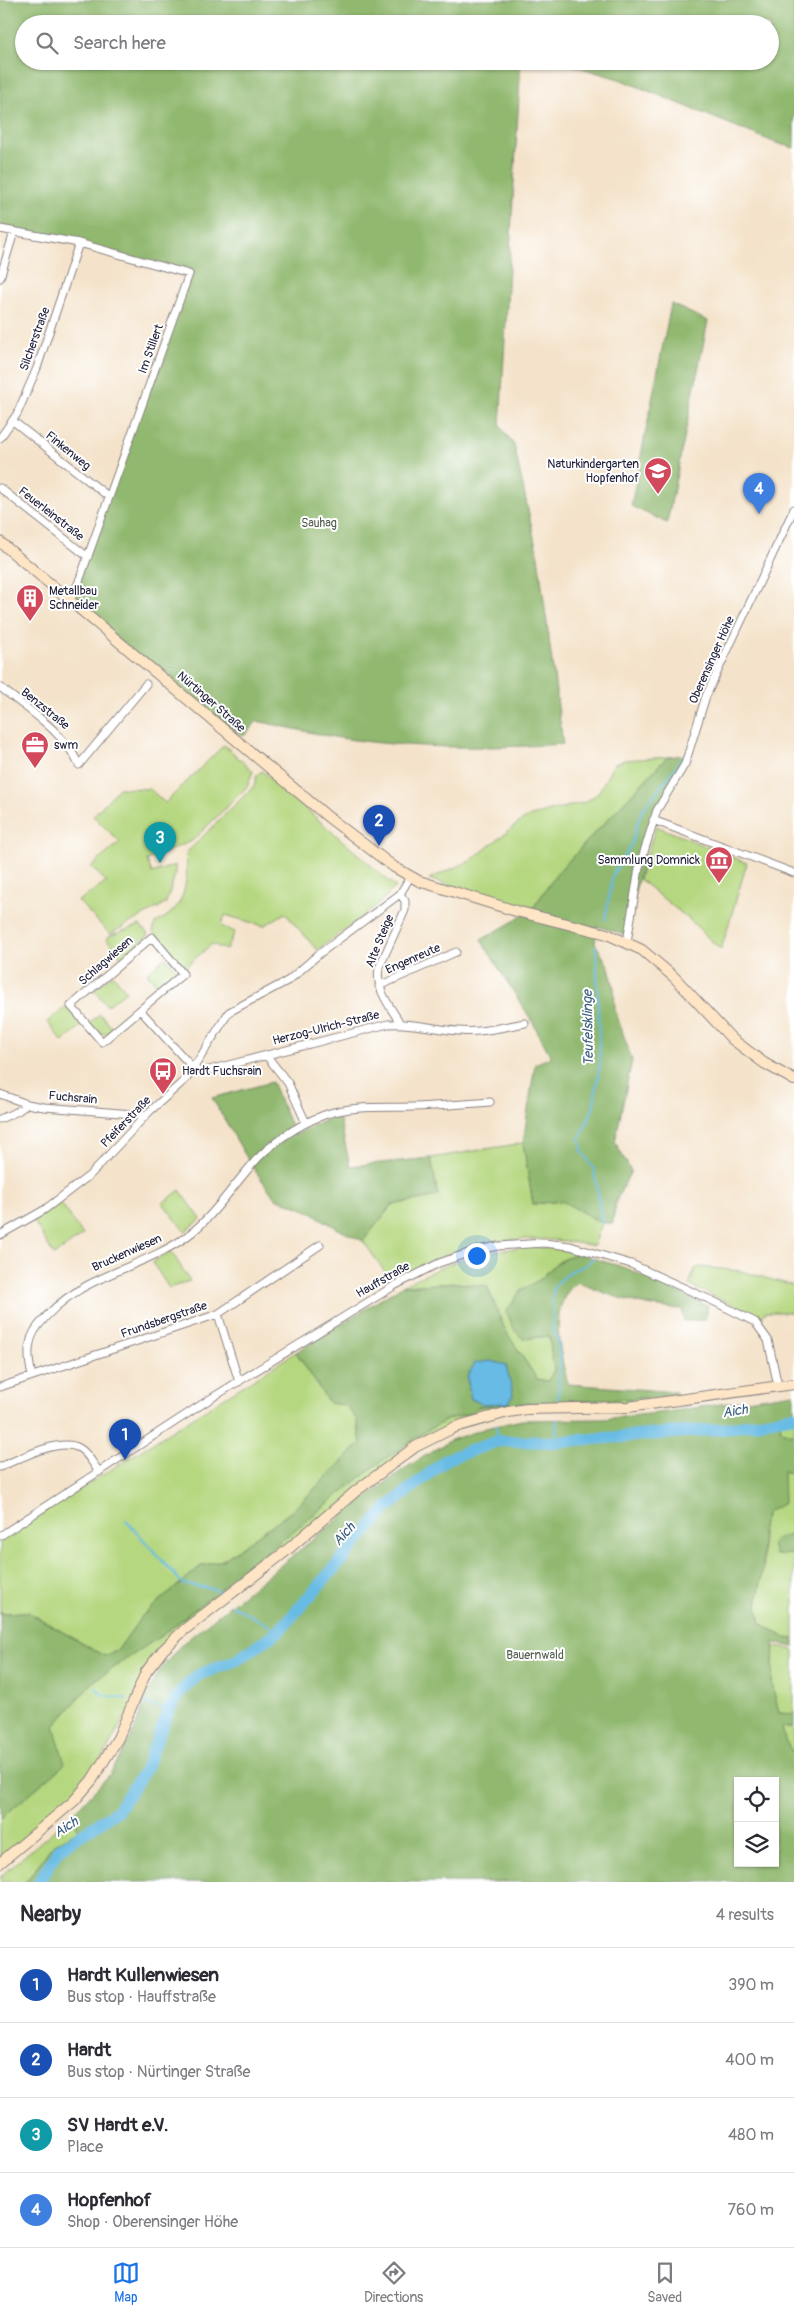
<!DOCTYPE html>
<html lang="en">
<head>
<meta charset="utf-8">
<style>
	body { margin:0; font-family:Pangolin,sans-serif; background:#f2f2f3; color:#2b2b33 }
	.controls { position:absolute; right:15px; bottom:15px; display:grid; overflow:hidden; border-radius:0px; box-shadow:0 1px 4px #0004 }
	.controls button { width:45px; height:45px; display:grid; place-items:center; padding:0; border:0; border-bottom:1px solid #e1e1e2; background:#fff; color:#2b2b33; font:25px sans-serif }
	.you { position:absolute; left:476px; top:1255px; width:18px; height:18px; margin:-12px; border:4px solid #fff; border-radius:50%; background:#1a73e8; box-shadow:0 0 0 8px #1a73e833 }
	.badge { display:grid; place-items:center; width:32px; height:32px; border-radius:50%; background:#1a73e8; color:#fff; font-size:16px; font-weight:700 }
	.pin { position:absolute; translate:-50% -41px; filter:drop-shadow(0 1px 2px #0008) }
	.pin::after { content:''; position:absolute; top:26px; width:18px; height:15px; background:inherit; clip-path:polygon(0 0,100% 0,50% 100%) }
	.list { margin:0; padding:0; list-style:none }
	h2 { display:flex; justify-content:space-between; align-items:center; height:65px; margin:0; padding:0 20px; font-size:21px }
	h2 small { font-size:16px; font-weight:400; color:#7c7c81 }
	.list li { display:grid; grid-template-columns:32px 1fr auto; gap:15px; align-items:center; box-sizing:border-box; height:75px; padding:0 20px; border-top:1px solid #e1e1e2 }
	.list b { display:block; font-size:19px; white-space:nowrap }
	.list p { margin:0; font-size:16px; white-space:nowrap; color:#7c7c81 }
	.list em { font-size:16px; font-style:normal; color:#7c7c81 }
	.icon { flex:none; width:28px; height:28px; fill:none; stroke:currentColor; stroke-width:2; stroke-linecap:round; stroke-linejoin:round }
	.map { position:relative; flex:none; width:794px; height:1882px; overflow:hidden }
	.search { position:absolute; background:#fff; box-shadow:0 1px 4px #0004; left:15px; right:15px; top:15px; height:55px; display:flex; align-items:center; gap:12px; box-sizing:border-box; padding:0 18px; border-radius:28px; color:#7c7c81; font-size:19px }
	.sheet { height:365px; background:#fff }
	nav { display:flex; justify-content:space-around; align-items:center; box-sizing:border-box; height:70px; border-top:1px solid #e1e1e2; background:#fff; font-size:14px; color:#7c7c81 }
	nav a { display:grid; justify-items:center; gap:2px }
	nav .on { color:#1a73e8 }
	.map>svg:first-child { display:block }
	.green { fill:#b5d77f; stroke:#6c7c5d }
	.forest { fill:#90b86e; stroke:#596d54; fill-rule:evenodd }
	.water { fill:#67bbe4; stroke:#446e90 }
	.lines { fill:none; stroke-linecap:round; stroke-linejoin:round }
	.stream { stroke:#67bbe4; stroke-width:2 }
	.river { stroke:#67bbe4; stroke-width:12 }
	.minor-casing { stroke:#8b8282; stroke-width:9 }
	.secondary-casing { stroke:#8b8282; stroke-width:12 }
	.minor { stroke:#fff; stroke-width:7 }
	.secondary { stroke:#fde5c5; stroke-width:10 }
	.labels { text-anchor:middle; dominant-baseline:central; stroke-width:4; stroke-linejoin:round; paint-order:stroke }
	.street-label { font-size:12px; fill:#22223b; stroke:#fff }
	.poi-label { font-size:12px; fill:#22223b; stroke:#fff; text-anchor:start }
	.park-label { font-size:12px; fill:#556153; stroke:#fff }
	.water-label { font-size:14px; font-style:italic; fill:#3e5f7f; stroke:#fff }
</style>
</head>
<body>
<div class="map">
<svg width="794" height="1882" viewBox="0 0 794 1882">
	<rect width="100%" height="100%" fill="#fff"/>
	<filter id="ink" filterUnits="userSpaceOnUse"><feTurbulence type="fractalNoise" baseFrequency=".02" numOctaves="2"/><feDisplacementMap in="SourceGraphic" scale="10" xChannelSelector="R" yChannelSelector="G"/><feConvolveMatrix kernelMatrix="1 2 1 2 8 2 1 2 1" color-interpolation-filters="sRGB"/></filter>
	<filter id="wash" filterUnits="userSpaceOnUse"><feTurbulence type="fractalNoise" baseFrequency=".0096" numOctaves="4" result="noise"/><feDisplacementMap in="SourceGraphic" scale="20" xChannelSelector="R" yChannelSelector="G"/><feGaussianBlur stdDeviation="1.12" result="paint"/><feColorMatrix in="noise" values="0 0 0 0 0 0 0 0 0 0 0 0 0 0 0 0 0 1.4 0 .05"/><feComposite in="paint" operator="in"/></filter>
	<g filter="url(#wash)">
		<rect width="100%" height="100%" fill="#f4e3ca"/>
		<path class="green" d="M224 745 253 771 247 787 192 841 147 860 152 873 175 865V875L166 903 110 934 78 901 107 882 91 867 120 842 93 816 119 788 150 789 165 803Z
			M667 757 558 872 531 911 429 879 470 861 521 821 531 816 586 802 598 793 614 764 625 760Z
			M262 771 396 887 373 909 317 950 285 913 264 926 225 915 221 926 235 932 226 950 212 944 183 969 153 932 155 923C186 909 188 884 186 853L254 786 257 775Z
			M656 826 747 863 721 950 691 921 639 879Z
			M140 925 149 935 122 958 107 939 109 936Z
			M166 957 175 968 176 975 160 989 147 973Z
			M113 974 126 991 107 1006 94 990Z
			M67 1006 83 1024 63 1042 47 1022Z
			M100 1014 113 1029 107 1034H99L89 1023Z
			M523 1143 533 1204 562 1201 602 1223 594 1246C519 1230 457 1242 392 1282L363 1241 392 1205 438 1196 431 1158Z
			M180 1190 201 1219 185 1232 163 1203Z
			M61 1203 83 1235 54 1255 33 1220Z
			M528 1247 560 1249 576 1253 555 1264 541 1279 521 1290 523 1339 549 1336 554 1370 548 1381 537 1379 505 1330 487 1286 457 1283 402 1286C449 1262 475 1252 528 1247Z
			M171 1251 190 1281 169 1288 152 1262Z
			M701 1267 741 1271 794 1286V1312H765L761 1320 752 1313 689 1285 695 1269Z
			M296 1352 329 1403 346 1405 357 1420 361 1443 292 1511 223 1560 201 1566 142 1616 117 1651 104 1656 28 1612C17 1611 10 1615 0 1612V1540Z
			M677 1395V1397L645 1402 492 1411 456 1423 302 1533 167 1640 96 1770 64 1805 0 1858V1819L64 1764 54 1726 94 1681 165 1633 376 1465 426 1431 449 1419 472 1413 477 1407C544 1401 610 1402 677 1395Z
			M794 1420V1435L781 1431 780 1421Z
			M783 1471 794 1474V1534L776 1539 775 1555 794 1554V1638L784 1637 761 1623 757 1605 763 1566 762 1527Z
			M774 1646 794 1650V1714L779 1713 772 1684Z
			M782 1727H794V1755L785 1740Z
			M74 1813 78 1830 52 1846 26 1882H0V1877Z"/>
		<path class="forest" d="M0 0H794V148L776 143 619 79 557 61H770V24H24V61H521L500 426 514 445 538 556 563 744C485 749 404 749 328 736 304 731 280 726 257 721L244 736 196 705 70 600 189 274 107 250 0 229Z
			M671 304 708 321 667 523 631 506Z
			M685 755 687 756 652 820 625 935 597 926 595 943 609 967 614 988 615 1010 632 1060 615 1142 631 1171 616 1201 613 1223H602L562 1201 533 1204 523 1143 535 1064 551 1057 532 1021 481 940 531 911 558 872 667 757Z
			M272 1082 295 1135 316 1124 339 1116 350 1166 431 1158 438 1196 392 1205 363 1241 342 1231 306 1210 275 1198 251 1165 212 1098Z
			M576 1253 626 1268 708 1306 705 1320 684 1321 682 1309C647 1308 611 1297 578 1282 547 1302 560 1354 568 1384L676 1392 677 1395C610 1402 544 1401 478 1407L472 1413 449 1419 426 1431 376 1465 165 1633 94 1681 54 1726 65 1764 0 1819V1612C10 1615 17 1611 28 1612L104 1656 117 1651 142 1616 201 1566 223 1560 292 1511 361 1443 357 1420 346 1405 329 1403 296 1352 402 1286 457 1283 487 1286 505 1330 537 1379 548 1381 554 1370 549 1336 523 1339 515 1331 506 1312 521 1290 541 1279 555 1264ZM467 1376 509 1403 483 1404 471 1399Z
			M794 1393V1420L780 1421 781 1431 794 1435V1474L783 1471 784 1503 767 1512 762 1527 763 1566 757 1605 761 1623 784 1637 794 1638V1647L774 1643 772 1684 779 1713 794 1714V1727H782L785 1740 794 1755V1882H26L52 1846 78 1830 74 1813 111 1773 134 1731 147 1693 160 1670 182 1644 361 1501 404 1469 451 1440 486 1428 522 1420 603 1419 667 1412ZM738 1781H775V1863H738Z
			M794 1534V1554L775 1555 772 1544 776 1539Z"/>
		<path class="water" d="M491 1361 506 1365 513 1395 509 1403 483 1404 471 1399 467 1377 475 1363Z"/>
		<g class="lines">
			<path class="stream" d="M605 920 613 874 631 845 641 812 685 755
				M596 946 600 1064 593 1109 580 1138 583 1153 594 1169 602 1223
				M558 1399 560 1360 557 1337 553 1332 552 1303 554 1286 571 1271 586 1265 593 1258
				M496 1426 498 1441
				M555 1442 557 1420
				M126 1520 183 1584 215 1589 220 1595
				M232 1605 279 1631
				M96 1688 103 1695 127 1699
				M144 1703 169 1710"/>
			<path class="river" d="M39 1882 58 1850 117 1811 145 1770 169 1710 182 1690 198 1675 237 1660 279 1631 387 1508 447 1459 498 1441 555 1442 723 1429 794 1416"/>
		</g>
	</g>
	<g filter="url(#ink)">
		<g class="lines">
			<g class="minor-casing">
				<path id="minor" d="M0 229 79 243 189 274 78 584 70 600
					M0 278 14 232
					M13 421 109 497
					M0 438 17 414 37 368 79 243
					M0 488 88 557
					M0 687C29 711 63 730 79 765L146 684
					M653 820 794 873
					M627 942 639 868 657 810 685 764 706 696 794 509
					M379 986 456 952
					M140 1010 183 974 152 937 71 1006 102 1042 140 1010 194 1069 201 1072 388 1024C411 1022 435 1029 458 1031 481 1033 503 1027 525 1023
					M400 1023C390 1006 375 989 379 968L405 910V901L400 894
					M266 1055 288 1083 306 1123
					M0 1094 27 1104 44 1107 146 1115
					M0 1119 18 1111 27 1104
					M0 1235 44 1210 90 1175 149 1112 187 1078 229 1012 289 980 319 954 400 894 410 877
					M218 1314 239 1382
					M32 1376C28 1359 26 1341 38 1326 78 1274 136 1272 186 1237 212 1218 229 1191 250 1167 268 1145 297 1125 324 1115 352 1105 384 1108 414 1107 439 1106 465 1104 490 1102
					M0 1387 218 1314 320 1245
					M0 1467C19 1459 60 1437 79 1448 88 1453 93 1464 99 1472
					M0 1536 210 1399 394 1286 439 1263 477 1250 498 1246 544 1243 570 1246 631 1264 715 1302 755 1322 768 1340 778 1386"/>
			</g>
			<g class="secondary-casing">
				<path id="secondary" d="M0 542 328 817 394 867 419 881 516 911 607 934 642 950 674 977 732 1039 764 1063 794 1080
					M0 1863 74 1801 92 1780 118 1738 146 1672 163 1650 184 1630 286 1551 356 1491 415 1447 455 1427 508 1412 527 1409 628 1407 794 1384"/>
			</g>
			<use href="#minor" class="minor"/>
			<use href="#secondary" class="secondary"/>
		</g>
	</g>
	<defs>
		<g id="school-pin" transform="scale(1.4375)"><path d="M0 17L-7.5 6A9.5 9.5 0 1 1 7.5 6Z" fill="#d1495b" stroke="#fff"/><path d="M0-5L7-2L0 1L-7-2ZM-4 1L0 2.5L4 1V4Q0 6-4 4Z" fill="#fff"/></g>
		<g id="building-pin" transform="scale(1.4375)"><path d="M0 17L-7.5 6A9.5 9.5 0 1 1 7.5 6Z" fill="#d1495b" stroke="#fff"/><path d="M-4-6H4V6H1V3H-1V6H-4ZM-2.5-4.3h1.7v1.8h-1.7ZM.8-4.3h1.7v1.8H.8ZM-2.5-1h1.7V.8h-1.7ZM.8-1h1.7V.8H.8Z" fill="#fff"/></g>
		<g id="office-pin" transform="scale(1.4375)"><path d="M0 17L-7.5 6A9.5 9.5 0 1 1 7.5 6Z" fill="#d1495b" stroke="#fff"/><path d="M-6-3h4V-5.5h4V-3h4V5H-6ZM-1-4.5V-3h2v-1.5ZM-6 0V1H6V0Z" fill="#fff"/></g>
		<g id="museum-pin" transform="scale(1.4375)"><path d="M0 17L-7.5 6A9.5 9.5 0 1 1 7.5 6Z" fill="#d1495b" stroke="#fff"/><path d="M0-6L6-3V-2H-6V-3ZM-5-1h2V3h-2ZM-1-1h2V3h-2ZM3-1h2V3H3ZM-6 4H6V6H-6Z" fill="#fff"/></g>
		<g id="bus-pin" transform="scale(1.4375)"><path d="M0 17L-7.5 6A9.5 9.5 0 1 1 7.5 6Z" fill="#d1495b" stroke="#fff"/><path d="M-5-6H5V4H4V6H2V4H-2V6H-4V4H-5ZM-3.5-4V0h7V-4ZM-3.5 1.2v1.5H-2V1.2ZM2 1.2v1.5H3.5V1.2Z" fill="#fff"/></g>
	</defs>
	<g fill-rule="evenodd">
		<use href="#school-pin" x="658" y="471"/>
		<use href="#building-pin" x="30" y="598"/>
		<use href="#office-pin" x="35" y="745"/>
		<use href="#museum-pin" x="719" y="860"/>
		<use href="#bus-pin" x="163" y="1071"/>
	</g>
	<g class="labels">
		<g class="street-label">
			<text transform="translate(35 339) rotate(-70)">Silcherstraße</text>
			<text transform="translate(151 349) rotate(-70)">Im Stillert</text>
			<text transform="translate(68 451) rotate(39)">Finkenweg</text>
			<text transform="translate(51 514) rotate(38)">Feuerleinstraße</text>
			<text transform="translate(712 660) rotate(-66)">Oberensinger Höhe</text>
			<text transform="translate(211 702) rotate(41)">Nürtinger Straße</text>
			<text transform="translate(45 709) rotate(39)">Benzstraße</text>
			<text transform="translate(380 941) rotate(-68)">Alte Steige</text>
			<text transform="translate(413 959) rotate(-24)">Engenreute</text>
			<text transform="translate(106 961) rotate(-41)">Schlagwiesen</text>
			<text transform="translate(326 1028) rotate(-14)">Herzog-Ulrich-Straße</text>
			<text transform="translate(73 1098) rotate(5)">Fuchsrain</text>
			<text transform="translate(126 1122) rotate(-46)">Pfeiferstraße</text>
			<text transform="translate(127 1253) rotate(-24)">Bruckenwiesen</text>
			<text transform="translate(383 1280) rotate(-30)">Hauffstraße</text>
			<text transform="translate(164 1320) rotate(-19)">Frundsbergstraße</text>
		</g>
		<g class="poi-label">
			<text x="639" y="464" text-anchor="end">Naturkindergarten<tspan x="639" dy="14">Hopfenhof</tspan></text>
			<text x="49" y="591">Metallbau<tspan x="49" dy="14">Schneider</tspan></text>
			<text x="54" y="745">swm</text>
			<text x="700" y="860" text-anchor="end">Sammlung Domnick</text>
			<text x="182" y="1071">Hardt Fuchsrain</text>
		</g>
		<g class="park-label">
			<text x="319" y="523">Sauhag</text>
			<text x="535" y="1655">Bauernwald</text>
		</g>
		<g class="water-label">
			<text transform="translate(588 1028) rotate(-91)">Teufelsklinge</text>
			<text transform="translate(735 1411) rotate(-10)">Aich</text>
			<text transform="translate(344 1534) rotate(-49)">Aich</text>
			<text transform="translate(66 1827) rotate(-33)">Aich</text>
		</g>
	</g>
</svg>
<div class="controls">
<button><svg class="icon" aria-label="locate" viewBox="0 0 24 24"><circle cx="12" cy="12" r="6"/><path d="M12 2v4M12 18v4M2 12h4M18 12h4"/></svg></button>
<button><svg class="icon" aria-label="layers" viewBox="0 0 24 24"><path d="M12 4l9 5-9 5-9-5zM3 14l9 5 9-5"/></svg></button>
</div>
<div class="you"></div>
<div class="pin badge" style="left:125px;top:1460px;background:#1a4fb4">1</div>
<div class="pin badge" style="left:379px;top:846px;background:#1a4fb4">2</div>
<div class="pin badge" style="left:160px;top:863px;background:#0f9aa8">3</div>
<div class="pin badge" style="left:759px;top:514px;background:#3f7fe0">4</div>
<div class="search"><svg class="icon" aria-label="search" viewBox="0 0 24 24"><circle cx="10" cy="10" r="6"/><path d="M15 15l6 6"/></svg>Search here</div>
</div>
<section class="sheet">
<h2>Nearby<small>4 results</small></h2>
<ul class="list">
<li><span class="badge" style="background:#1a4fb4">1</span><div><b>Hardt Kullenwiesen</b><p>Bus stop · Hauffstraße</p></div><em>390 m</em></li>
<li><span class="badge" style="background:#1a4fb4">2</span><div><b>Hardt</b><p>Bus stop · Nürtinger Straße</p></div><em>400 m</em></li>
<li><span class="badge" style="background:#0f9aa8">3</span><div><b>SV Hardt e.V.</b><p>Place</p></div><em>480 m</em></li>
<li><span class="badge" style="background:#3f7fe0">4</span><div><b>Hopfenhof</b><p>Shop · Oberensinger Höhe</p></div><em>760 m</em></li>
</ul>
</section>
<nav>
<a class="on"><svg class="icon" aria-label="map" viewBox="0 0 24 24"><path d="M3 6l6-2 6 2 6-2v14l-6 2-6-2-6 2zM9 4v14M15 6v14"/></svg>Map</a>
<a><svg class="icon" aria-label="directions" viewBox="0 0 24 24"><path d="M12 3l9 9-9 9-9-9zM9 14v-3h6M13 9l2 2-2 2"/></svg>Directions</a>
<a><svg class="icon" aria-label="saved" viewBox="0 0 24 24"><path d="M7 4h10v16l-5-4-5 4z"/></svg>Saved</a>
</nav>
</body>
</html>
